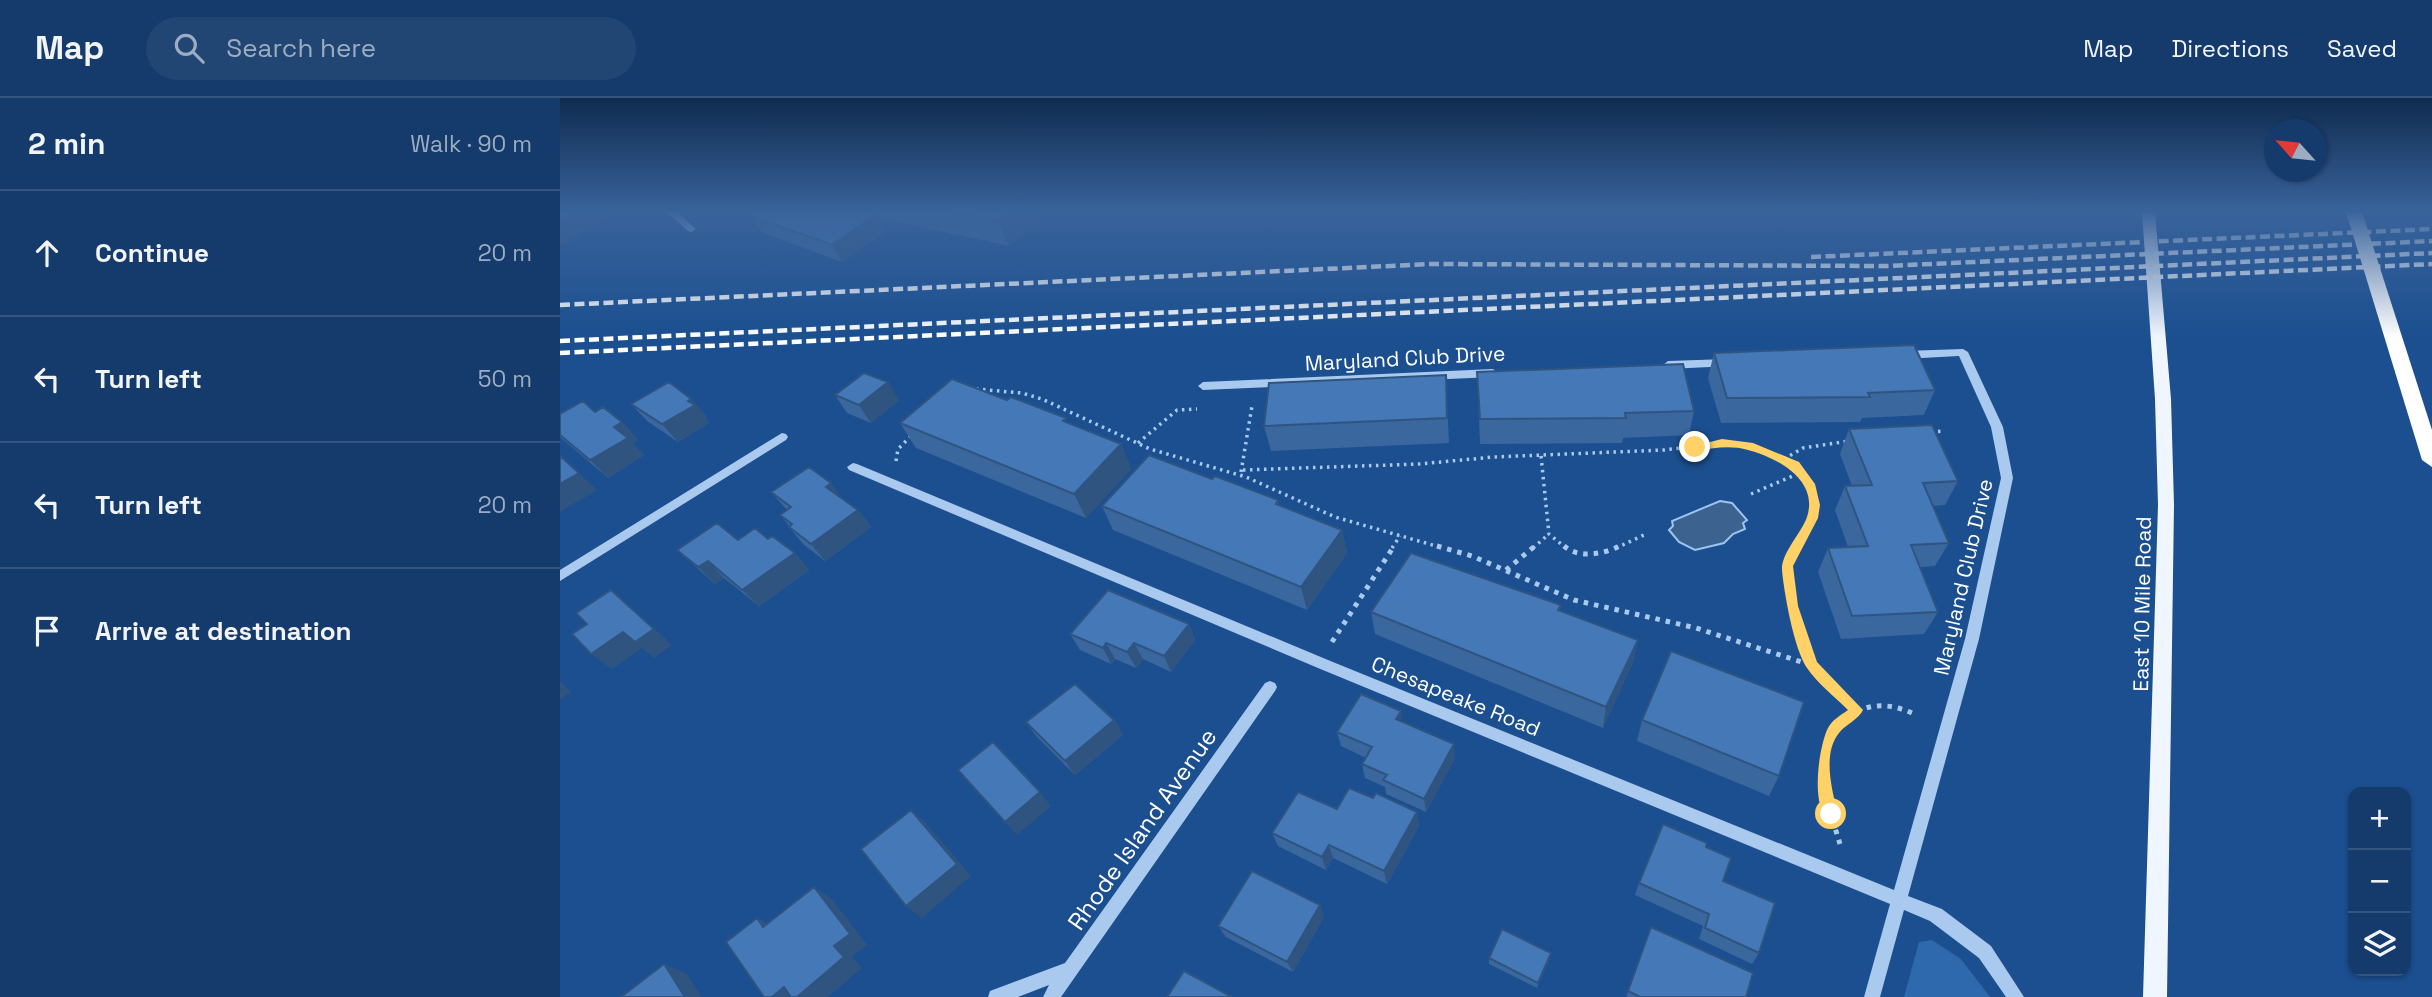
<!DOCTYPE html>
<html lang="en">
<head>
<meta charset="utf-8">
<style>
	body { margin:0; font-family:"Space Grotesk",sans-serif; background:#214673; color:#f1f3f6 }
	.controls { position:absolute; right:21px; bottom:21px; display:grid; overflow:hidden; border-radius:14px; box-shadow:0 2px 5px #0004 }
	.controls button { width:63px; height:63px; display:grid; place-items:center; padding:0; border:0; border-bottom:2px solid #33557e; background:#143b6b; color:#f1f3f6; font:35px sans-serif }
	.compass { position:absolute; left:1704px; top:21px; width:63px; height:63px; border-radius:50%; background:#143b6b; box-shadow:0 2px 5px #0004; rotate:297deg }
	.stop { position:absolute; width:21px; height:21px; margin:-16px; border:5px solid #ffd166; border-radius:50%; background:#fff }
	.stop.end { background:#ffd166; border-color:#fff; box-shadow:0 2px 7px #0008 }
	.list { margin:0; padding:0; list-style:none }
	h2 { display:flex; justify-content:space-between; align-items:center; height:91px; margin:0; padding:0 28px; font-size:30px }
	h2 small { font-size:23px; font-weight:400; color:#9dadc1 }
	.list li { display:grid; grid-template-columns:46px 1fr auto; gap:21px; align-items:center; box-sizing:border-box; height:126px; padding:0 28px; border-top:2px solid #33557e }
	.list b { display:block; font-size:26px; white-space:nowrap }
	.list em { font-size:23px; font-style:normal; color:#9dadc1 }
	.icon { flex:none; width:38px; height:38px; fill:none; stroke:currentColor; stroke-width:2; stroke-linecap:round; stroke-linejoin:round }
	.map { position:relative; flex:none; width:1872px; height:899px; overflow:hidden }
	header { display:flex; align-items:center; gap:42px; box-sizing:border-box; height:98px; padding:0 35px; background:#143b6b; border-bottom:2px solid #33557e }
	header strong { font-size:33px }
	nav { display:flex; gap:38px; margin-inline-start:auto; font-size:24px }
	.search { width:490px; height:63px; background:#214673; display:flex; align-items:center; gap:18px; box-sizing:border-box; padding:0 24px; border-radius:38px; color:#9dadc1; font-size:26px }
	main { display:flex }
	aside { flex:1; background:#143b6b }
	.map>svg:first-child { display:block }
	.green { fill:#2e69ad }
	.water { fill:#3c6290; stroke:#9cc4f0; stroke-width:2 }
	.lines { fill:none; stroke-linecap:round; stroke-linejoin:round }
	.path-far1 { stroke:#a9c9ee; stroke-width:3.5; stroke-dasharray:2.5 4.5; stroke-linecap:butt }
	.path { stroke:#a9c9ee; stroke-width:5; stroke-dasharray:4.5 6; stroke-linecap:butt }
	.minor { fill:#a9c9ee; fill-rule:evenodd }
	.major { fill:#f0f6ff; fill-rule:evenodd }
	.highway { fill:#fff; fill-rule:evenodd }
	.rail { stroke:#fff; stroke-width:4.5; stroke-dasharray:10 4.5; stroke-linecap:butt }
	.wall { fill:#3a679d }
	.shaded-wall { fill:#305480 }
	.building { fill:#4478b7; stroke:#305480; stroke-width:2 }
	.route { fill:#ffd166 }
	.labels { text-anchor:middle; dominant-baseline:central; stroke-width:5; stroke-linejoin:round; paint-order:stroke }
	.street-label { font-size:21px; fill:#fff; stroke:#1b4f8f }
	.near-street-label { font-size:24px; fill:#fff; stroke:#1b4f8f }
</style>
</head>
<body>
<header>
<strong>Map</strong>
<div class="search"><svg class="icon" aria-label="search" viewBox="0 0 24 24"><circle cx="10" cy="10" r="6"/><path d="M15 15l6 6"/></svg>Search here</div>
<nav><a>Map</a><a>Directions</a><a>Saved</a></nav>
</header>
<main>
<aside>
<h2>2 min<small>Walk · 90 m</small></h2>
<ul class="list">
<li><svg class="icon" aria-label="ahead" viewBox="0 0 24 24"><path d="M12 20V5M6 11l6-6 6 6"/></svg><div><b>Continue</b></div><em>20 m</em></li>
<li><svg class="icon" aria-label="left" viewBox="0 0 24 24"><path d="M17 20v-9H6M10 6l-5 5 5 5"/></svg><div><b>Turn left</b></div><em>50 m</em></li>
<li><svg class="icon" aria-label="left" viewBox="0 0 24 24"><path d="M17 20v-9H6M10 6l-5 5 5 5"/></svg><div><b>Turn left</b></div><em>20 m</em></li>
<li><svg class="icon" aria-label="arrive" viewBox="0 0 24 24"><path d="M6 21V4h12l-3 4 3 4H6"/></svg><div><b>Arrive at destination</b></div></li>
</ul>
</aside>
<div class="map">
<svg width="1872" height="899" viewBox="0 0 1872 899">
	<rect width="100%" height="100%" fill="#1b4f8f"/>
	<path class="green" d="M1372 842 1401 861 1430 899H1344L1359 844Z"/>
	<path class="water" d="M1160 403 1172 405 1187 422 1183 425 1185 431 1173 436 1164 445 1135 452 1119 444 1109 432 1113 428 1112 423Z"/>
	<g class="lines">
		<path class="path-far1" d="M416 291 462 295 482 301 590 351 686 379 775 419 883 450
			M1371 334 1384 333
			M578 345 617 312 637 311
			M981 358 989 436 1006 450
			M1224 361 1243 350 1289 343
			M336 363 338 351 353 336
			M683 372 859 366 934 359 1104 352 1162 345 1189 348 1235 367 1247 380 1253 396 1252 420 1236 450
			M681 374 692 308
			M1191 396 1242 374
			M832 450 840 438
			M973 450 989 436
			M1056 450 1084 437"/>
		<path class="path" d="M877 448 912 458 1014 502 1136 530 1251 567
			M1004 448C1019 461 1043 456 1060 448
			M1237 448 1227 468 1233 508 1251 567 1297 612
			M946 472 975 448
			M772 544 834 448
			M1280 746C1267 704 1246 643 1293 616 1313 603 1336 607 1356 617"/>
		<path class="minor" d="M107 114H117L136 131 131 134 128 133Z
			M1403 251 1408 254 1443 329 1453 380 1419 541 1348 798 1382 811 1431 848 1464 899H1446L1419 860 1370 823 1344 812 1320 899H1304L1330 806 758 570 289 372 287 369 293 365 297 366 768 562 1334 792 1405 541 1441 380 1431 329 1399 258 1343 261 1338 257 1343 253Z
			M1167 261 1171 262 1172 265 1171 268 1108 271 1103 267 1108 263Z
			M933 271 938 275 933 279 643 292 638 288 643 284Z
			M222 335 226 336 228 339 226 342 0 483V472Z
			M710 583 715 585 717 589 715 593 501 899H483L489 887 458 899H428L430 893 505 865 705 585Z"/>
		<path class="major" d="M1582 114H1595L1611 301 1614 407 1607 899H1583L1598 407 1595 301Z"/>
		<path class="highway" d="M1786 114H1802L1872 332V369L1862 362Z"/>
		<path class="rail" d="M1251 159 1872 131
			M0 207 871 166 1326 168 1872 143
			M0 243 1872 155
			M0 255 1872 166"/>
	</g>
	<path class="wall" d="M308 114H486L449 148 331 122Z
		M315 117 325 134 282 164 203 135 191 118Z
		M1154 255 1375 292 1364 317 1302 320 1300 324 1161 325 1148 280Z
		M917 274 1134 313 1129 337 1063 340 1062 345 920 346Z
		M886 277 889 345 711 353 704 328Z
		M275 297 339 302 311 325 287 315Z
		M131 301 146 318 145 319 149 325 118 344 87 323 71 306Z
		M35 314 62 324 78 342 72 345 84 357 48 380 0 339V316Z
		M340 325H508L561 346 571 371 526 420 356 350Z
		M1289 331 1398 383 1385 407 1373 408 1389 445 1375 468 1360 469 1378 514 1364 536 1281 541 1258 474 1268 450 1288 449 1275 412 1285 388H1292L1280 356Z
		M652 381 718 402 719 407 782 432 787 455 747 512 553 432 542 408Z
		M211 394 284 402 298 412 311 429 265 463 243 446 229 429H230L220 417 227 412Z
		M208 441 235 455 249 472 199 508 164 480 155 486 117 452 178 442Z
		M1001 507 1000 512 1078 542 1073 564 1043 630 815 536 811 514Z
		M629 526 635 542 611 574 583 561 576 570 555 561 551 566 520 552 510 536Z
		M554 622 563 637 515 677 477 639 466 624Z
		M1082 622 1219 678 1209 698 1077 643Z
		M843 624 895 660 866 714 826 696 825 689 805 680 802 666 806 660 781 648 777 634Z
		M813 700 857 714 859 728 827 786 773 760 766 772 718 748 712 735 777 711Z
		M1146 749 1199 855 1192 866 1139 841 1143 828 1075 797 1079 785Z
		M764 819 733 874 666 839 658 828Z
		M1091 829 1186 899H1066Z
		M929 860H990L977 890 929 866Z"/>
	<path class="shaded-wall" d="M14 114H43L47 120 0 149V122Z
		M448 114H486L449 148 438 123Z
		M315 117 325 134 282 164 272 147Z
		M328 284 339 302 311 325 299 307Z
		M131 301 146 318 145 319 149 325 118 344 102 326Z
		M62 324 78 342 72 345 84 357 48 380 30 362 54 329Z
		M561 346 571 371 526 420 514 396Z
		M19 375 37 392 0 414V386Z
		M271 385 284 403 266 389Z
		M298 412 311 429 265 463 251 446Z
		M782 432 787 455 747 512 741 489Z
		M235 455 249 472 199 508 182 492Z
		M148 463 164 480 155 486 138 469Z
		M51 492 70 508 112 547 94 560 82 550 52 571 31 556Z
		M629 526 635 542 611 574 604 558Z
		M1078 542 1073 564 1043 630 1046 609Z
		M546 545 555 561 551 566 543 550Z
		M574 545 583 561 576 570 567 554Z
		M0 583 11 594 0 602Z
		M841 613 843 628 836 621Z
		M554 622 563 637 515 677 505 663Z
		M894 646 895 660 866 714 864 701Z
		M480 694 491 708 457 737 445 724Z
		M351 712 366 725 411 778 362 820 346 808Z
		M857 714 859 728 827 786 824 773Z
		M769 747 773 760 766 772 762 759Z
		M254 789 272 801 307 847 292 858 302 870 268 899H212L274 848Z
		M760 807 764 819 733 874 727 864Z
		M197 820 217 831 203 829Z
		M991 855 990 860 977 890 978 885Z
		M104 866 127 876 141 899H125Z"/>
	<path class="building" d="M0 114H14L0 122Z
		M197 114H308L315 117 272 147 191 118Z
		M398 114H448L438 123Z
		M1354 247 1375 292 1308 295 1310 299 1167 300 1154 255Z
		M1123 266 1134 313 1065 315 1066 320 920 321 917 274Z
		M304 275 328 284 299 307 275 297Z
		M886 277 887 320 704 328 709 285Z
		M392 281 447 302 451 299 506 320 503 323 561 346 514 396 340 325Z
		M109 284 131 301 128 303 135 307 102 326 71 306Z
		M23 303 35 314 43 309 62 324 54 329 68 340 30 362 0 337V316Z
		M1372 327 1398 383 1363 385 1389 445 1351 447 1378 514 1292 518 1268 450 1308 448 1285 388 1312 387 1289 331Z
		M589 357 652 381 655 378 718 402 716 406 782 432 741 489 542 408Z
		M0 358 19 375 0 386Z
		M249 369 271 385 266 389 298 412 251 446 229 429 232 426 220 417 231 409 211 394Z
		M157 425 178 442 195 430 208 441 212 438 235 455 182 492 148 463 138 469 117 452Z
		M851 455 1001 507 998 512 1078 542 1046 609 811 514Z
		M51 492 94 531 75 544 63 534 31 556 12 536 27 526 16 515Z
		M548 492 629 526 604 558 574 545 567 554 546 545 543 550 510 536Z
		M1111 553 1244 604 1219 678 1082 622Z
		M515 586 554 622 505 663 466 624Z
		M801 596 841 613 836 621 894 646 864 701 823 682 827 677 802 666 812 649 777 634Z
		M433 644 480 694 445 724 398 672Z
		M789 690 813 700 816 695 857 714 824 773 769 747 762 759 712 735 738 694 777 711Z
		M351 712 397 766 346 808 301 751Z
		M1103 726 1147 745 1146 749 1171 760 1163 783 1215 805 1199 855 1145 830 1149 816 1079 785Z
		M692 773 760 807 727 864 658 828Z
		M254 789 290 836 274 848 284 859 237 899H231L224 889 212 899H204L166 844 197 820 203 829Z
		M1091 829 1193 875 1186 899H1080L1068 893Z
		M942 831 991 855 978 885 929 860Z
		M104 866 125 899H61Z
		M624 873 672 899H607Z"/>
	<linearGradient id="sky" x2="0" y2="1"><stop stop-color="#0f2b4f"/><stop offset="0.47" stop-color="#39639b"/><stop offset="1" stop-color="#39639b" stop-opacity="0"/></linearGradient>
	<rect width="1872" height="240" fill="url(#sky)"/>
	<path class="route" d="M1162 341 1193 345 1239 364 1255 386 1260 407 1258 420 1233 468 1238 508 1257 564 1303 612C1298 622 1286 626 1279 635 1262 656 1272 692 1278 716L1271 722C1249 713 1259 647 1268 630 1272 622 1281 617 1288 612 1275 599 1257 585 1247 570 1234 551 1224 495 1222 472 1221 455 1241 436 1247 419 1259 382 1218 360 1188 352 1171 347 1153 350 1135 353L1130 349Z"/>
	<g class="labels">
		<g class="street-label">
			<text transform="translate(845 260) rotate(-3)">Maryland Club Drive</text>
			<text transform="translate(1403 479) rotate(-77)">Maryland Club Drive</text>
			<text transform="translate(1582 506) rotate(-89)">East 10 Mile Road</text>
			<text transform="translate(896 598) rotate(22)">Chesapeake Road</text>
		</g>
		<g class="near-street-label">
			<text transform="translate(582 731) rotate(-55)">Rhode Island Avenue</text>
		</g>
	</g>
</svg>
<div class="controls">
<button>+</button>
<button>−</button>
<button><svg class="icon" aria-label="layers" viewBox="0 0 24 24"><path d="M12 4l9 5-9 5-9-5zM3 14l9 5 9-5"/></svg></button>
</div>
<svg class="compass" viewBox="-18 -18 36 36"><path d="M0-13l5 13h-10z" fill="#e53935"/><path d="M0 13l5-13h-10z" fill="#9dadc1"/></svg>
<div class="stop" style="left:1271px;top:716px"></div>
<div class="stop end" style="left:1135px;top:349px"></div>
</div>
</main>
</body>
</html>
